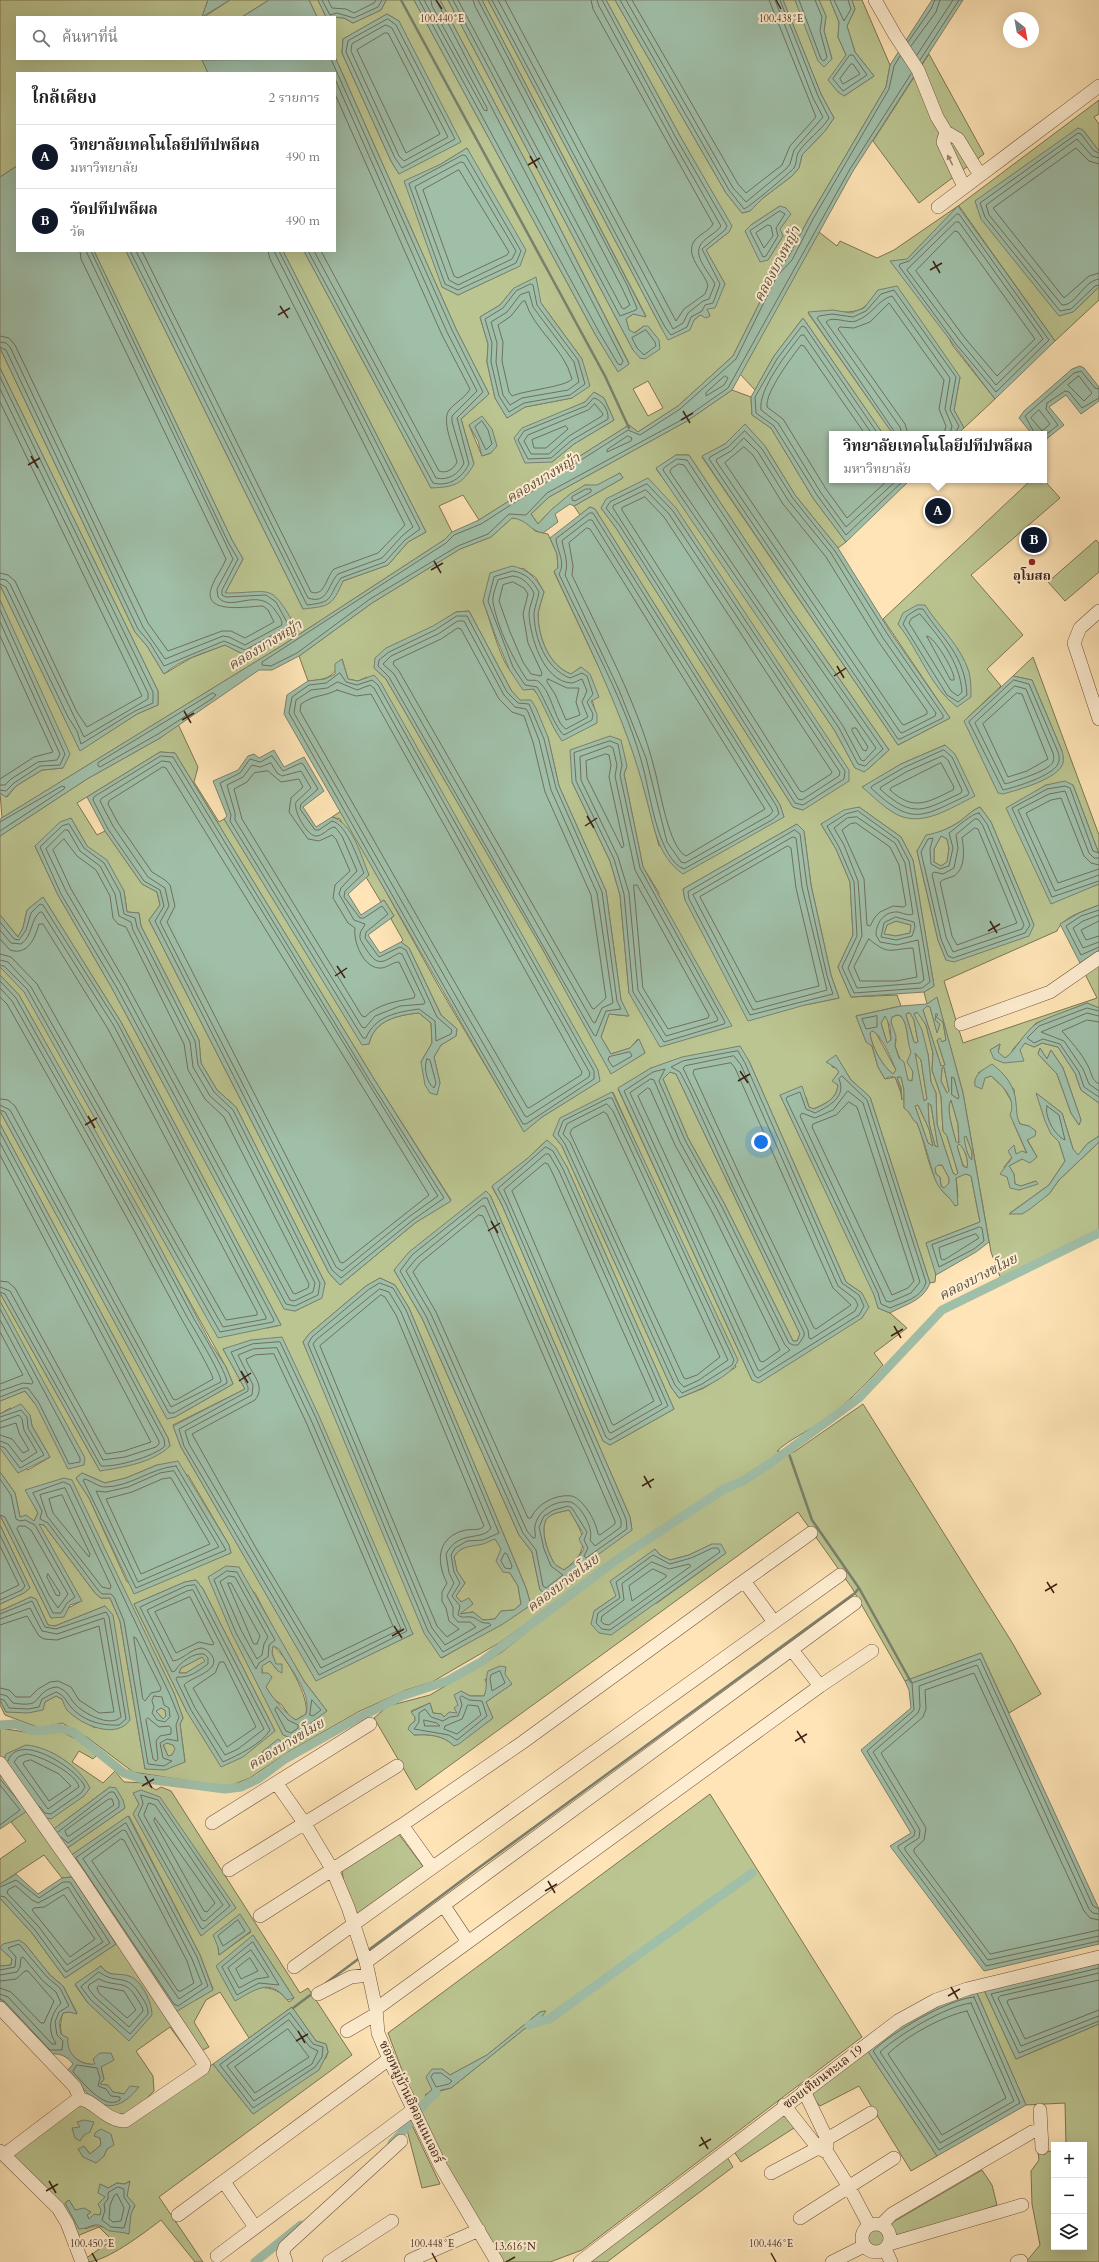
<!DOCTYPE html>
<html lang="th">
<head>
<meta charset="utf-8">
<style>
	body { margin:0; font-family:Cardo,"Noto Serif Thai",serif; background:#f6f6f6; color:#222 }
	.controls { position:absolute; right:12px; bottom:12px; display:grid; overflow:hidden; border-radius:0px; box-shadow:0 4px 16px #0002 }
	.controls button { width:36px; height:36px; display:grid; place-items:center; padding:0; border:0; border-bottom:1px solid #e0e0e0; background:#fff; color:#222; font:20px sans-serif }
	.compass { position:absolute; left:1003px; top:12px; width:36px; height:36px; border-radius:50%; background:#fff; box-shadow:0 4px 16px #0002; rotate:149deg }
	.you { position:absolute; left:761px; top:1142px; width:14px; height:14px; margin:-10px; border:3px solid #fff; border-radius:50%; background:#1a73e8; box-shadow:0 0 0 6px #1a73e833 }
	.badge { display:grid; place-items:center; width:26px; height:26px; border-radius:50%; background:#111827; color:#fff; font-size:13px; font-weight:700 }
	.pin { position:absolute; translate:-50% -50%; border:2px solid #fff; box-shadow:0 1px 4px #0006 }
	.popup { position:absolute; left:829px; top:431px; width:218px; height:52px; box-sizing:border-box; display:grid; place-content:center; border-radius:0px; background:#fff; filter:drop-shadow(0 1px 3px #0005); font-size:13px; white-space:nowrap; color:#767676 }
	.popup b { font-size:15px; color:#222 }
	.popup::after { content:''; position:absolute; left:50%; top:100%; margin-left:-8px; border:8px solid transparent; border-top-color:#fff }
	.list { margin:0; padding:0; list-style:none }
	h2 { display:flex; justify-content:space-between; align-items:center; height:52px; margin:0; padding:0 16px; font-size:17px }
	h2 small { font-size:13px; font-weight:400; color:#767676 }
	.list li { display:grid; grid-template-columns:26px 1fr auto; gap:12px; align-items:center; box-sizing:border-box; height:64px; padding:0 16px; border-top:1px solid #e0e0e0 }
	.list b { display:block; font-size:15px; white-space:nowrap }
	.list p { margin:0; font-size:13px; white-space:nowrap; color:#767676 }
	.list em { font-size:13px; font-style:normal; color:#767676 }
	.icon { flex:none; width:22px; height:22px; fill:none; stroke:currentColor; stroke-width:2; stroke-linecap:round; stroke-linejoin:round }
	.map { position:relative; flex:none; width:1099px; height:2262px; overflow:hidden }
	.search { position:absolute; background:#fff; box-shadow:0 4px 16px #0002; left:16px; top:16px; width:320px; height:44px; display:flex; align-items:center; gap:10px; box-sizing:border-box; padding:0 14px; border-radius:0px; color:#767676; font-size:15px }
	.panel { position:absolute; background:#fff; box-shadow:0 4px 16px #0002; left:16px; top:72px; width:320px; height:180px; border-radius:0px }
	.map>svg:first-child { display:block }
	.green { fill:#bbc591; stroke:#7e7452; fill-rule:evenodd }
	.water { fill:#a0bfa9; stroke:#7a806d; fill-rule:evenodd }
	.lines { fill:none; stroke-linecap:round; stroke-linejoin:round }
	.shore { stroke:#70705e; stroke-width:1 }
	.stream { stroke:#7a806d; stroke-width:2.5 }
	.canal { stroke:#a0bfa9; stroke-width:9 }
	.minor-casing { stroke:#70523c; stroke-width:14 }
	.minor { stroke:#feedd0; stroke-width:13 }
	.oneway { fill:#9f8872 }
	.ticks { fill:none; stroke:#402214; stroke-width:1.5 }
	.poi-dot { fill:#8f2418; stroke:#feedd0; stroke-width:1.5 }
	.labels { text-anchor:middle; dominant-baseline:central; stroke-width:4; stroke-linejoin:round; paint-order:stroke }
	.poi-label { font-size:13px; font-weight:bold; fill:#402214; stroke:#feedd0 }
	.street-label { font-size:13px; fill:#402214; stroke:#feedd0 }
	.water-label { font-size:14px; font-style:italic; fill:#5d5141; stroke:#feedd0 }
	.ticks-label { font-size:10px; text-anchor:middle; fill:#402214; stroke:#feedd0; stroke-width:4; stroke-linejoin:round; paint-order:stroke }
</style>
</head>
<body>
<div class="map">
<svg width="1099" height="2262" viewBox="0 0 1099 2262">
	<rect width="100%" height="100%" fill="#fee4b6"/>
	<filter id="stains"><feTurbulence type="fractalNoise" baseFrequency=".005" numOctaves="4"/><feColorMatrix values="0 0 0 0 .2 0 0 0 0 .09 0 0 0 0 .02 0 0 0 .5 -.17"/></filter>
	<radialGradient id="worn" r=".72"><stop offset=".6" stop-color="#630" stop-opacity="0"/><stop offset="1" stop-color="#630" stop-opacity=".3"/></radialGradient>
	<path class="green" d="M0 0H208L202 17H17V59H202L208 73H17V166L0 177Z
		M230 0H269L242 17H204Z
		M309 0H318L326 17H317Z
		M386 0H414L595 334 618 371 629 363 534 177 440 0H448L633 350 644 326 634 333 629 330 626 319 633 314 646 316 482 0H488L662 329 694 320 700 315H710L706 309 725 284 706 250 729 232 731 226 680 136 606 0H615L726 193 742 213 750 211 763 198 792 176 799 168 802 155 825 131 834 118 821 94 783 0H795L806 25 832 59 824 31 826 16 819 0H830L839 22 838 37 846 55 839 67 844 96 874 76 855 52 847 26 855 9 852 0H862L890 65 886 87 809 218 788 258 774 274 733 356 678 406 638 432 629 425 479 520 463 495 439 506 452 532 444 540 283 645 2 818 0 793 7 797 16 786 42 770 63 768 0 600V585L80 750 137 714 158 705V691L0 368V348L135 632 147 646 164 674 191 658 225 645 245 655 296 627 225 593 243 559 232 540 94 251H126L303 609 343 581 388 565 408 542 426 532 283 251H304L431 488 474 464 461 419 489 394 456 329 335 57V17L344 18 353 23 381 10ZM387 14 399 21V174L391 161 342 53 343 39ZM467 148 519 266 458 295 442 287 441 164ZM780 206 785 220 779 229 783 236 768 260 745 231 751 225ZM514 288 541 303 582 359 572 398 525 407 507 418 495 398 487 362 488 344 480 317 500 305ZM648 381 663 408 648 416 633 389ZM594 392 604 398 614 420 574 444 552 462 567 410 585 402ZM469 425 491 453 482 456Z
		M929 54 984 154 919 203 873 141Z
		M1099 100V114L1094 117 1099 124V151L1083 130 1073 312 1099 287V300L1055 341 959 206 907 259 953 346 995 399 964 428 954 410 960 377 878 290C874 296 869 303 864 307 854 316 824 310 808 313L893 434H883L803 318 774 356 755 390 740 374 819 232 837 246 840 241 877 258 894 250 958 206Z
		M732 390 751 397 752 415 771 428 813 498 846 542 838 548 795 495 765 446 745 425 725 444 702 457 898 745 950 718 883 619 1031 480H1044L1060 498 971 575 1023 635 987 669 1001 686 964 721 1062 751 1032 680 1013 676 1033 657 1099 835V854L1073 785H1046L1032 794 1094 886 1099 884V905C1085 911 1063 916 1057 931L944 981 963 1043 1097 998 1085 974 1099 965V1008L1087 1003 1036 1023 1013 1049 1011 1054 1005 1058 998 1053 1000 1044 990 1050 1004 1063 1025 1043 1034 1047 1042 1043 1058 1047 1075 1073 1081 1090 1099 1103V1136L1087 1144 1078 1156 1073 1149 1062 1113 1037 1094 1051 1134 1059 1142 1065 1161 1049 1185 1010 1213 1049 1194 1059 1180 1099 1142V1229L1001 1279 991 1252 963 1093 937 998 927 1004 924 992 934 986 913 860 901 837 859 807 821 824 836 849 850 882 853 935 838 967 851 997 897 995 901 1006 856 1016 866 1041 872 1046 878 1067 885 1079 895 1077 901 1093V1088L897 1077H901L904 1090V1108C911 1112 911 1119 917 1123 927 1147 930 1186 952 1200L958 1197 956 1177 966 1174 971 1176 980 1222 926 1243 936 1271 935 1282 930 1283 870 1097 851 1080 836 1056 832 1059V1067L836 1068 839 1072 833 1081 838 1085C837 1099 825 1104 813 1109L809 1107 806 1097 780 1095 875 1295 878 1308 890 1313 907 1328 874 1353 883 1365C864 1386 845 1406 821 1422 807 1432 790 1439 777 1451L794 1452 863 1404 1013 1644 1041 1694 1009 1713 981 1653 905 1681 852 1588 798 1512 416 1790 374 1718 388 1706 430 1695 502 1652 636 1544 499 1643 432 1682 406 1690 358 1712 288 1752 250 1778 232 1785 221 1786 133 1772 88 1738 62 1723 40 1728 5 1715 0 1705V1700L6 1712 45 1702 56 1696 62 1699C69 1714 81 1719 95 1728L105 1606 55 1626 48 1625 36 1599 31 1597 0 1611V1604L24 1593 30 1588 0 1525V1515L51 1618 81 1601 38 1524 44 1525 95 1593 101 1598H110L120 1621 145 1769 185 1762 180 1724 183 1718 174 1693 127 1598 26 1490 38 1513 34 1521 20 1517 15 1493 0 1472V1448L28 1470 50 1457 32 1426 30 1415 10 1408 0 1414V1401L25 1391 36 1405 0 1301V1293L100 1471 170 1446 168 1438 0 1124V1111L167 1418 175 1417 233 1384 226 1367 19 995 0 975V967L24 991 267 1328 281 1325 121 1022 43 897 27 910 23 928 18 937 0 915V836L87 779 160 738 178 724 198 767 194 782 219 822 224 819 362 1044H369C374 1020 398 1015 419 1013L431 1023 432 1043 421 1062 440 1083 434 1057 441 1045 456 1036 457 1029 441 1015 409 948 401 942 403 940 391 919 394 916 384 900 381 902 366 877 369 875 340 819 332 817 341 811 439 987 524 1131 542 1117 599 1081 367 677 358 681 348 679 342 659C333 678 328 679 308 681L299 656 372 603 460 549 491 537 512 518 523 519 535 531 548 534 557 554 558 568 554 572 611 693 637 761 659 846 784 817 780 805 595 509 590 507 580 515 574 506 623 478 620 473 597 486 585 485 551 510 538 524 531 514 549 497 687 421ZM676 455H689L792 611 889 750 868 769 855 768 835 731 684 506 656 469ZM637 484 803 810 793 807 616 528 601 508 620 492ZM523 568 536 578 544 592C542 599 539 607 538 614 538 637 549 666 571 674L581 667C585 680 598 711 596 723L562 740C552 728 549 713 541 699 533 686 520 681 510 670 500 659 489 616 483 601ZM469 611 511 690 548 737 559 786 606 891 621 1000 628 1016 609 1014 601 1037 611 1054 630 1048 638 1039 645 1053 611 1073 543 950 386 679 374 668 456 612ZM945 745 863 787 901 764ZM160 752 175 753 374 1079 451 1200 415 1223 340 1285 329 1273 149 920 160 905 157 892 142 884 105 831 97 835 77 803ZM627 766 624 774 643 867 659 893 629 993 620 895 610 861 572 782ZM980 807 991 822 1034 925 946 960 938 940 917 851 926 836C938 833 948 829 959 822 967 816 971 811 980 807ZM71 818 87 846 124 891 127 912 139 913 141 926 199 1040 201 1063 217 1090 236 1107 325 1283 321 1298 295 1311 284 1308 113 990 58 895 35 846ZM797 824 804 831 811 885 831 975 839 998 805 1005 685 900 683 889ZM1040 1048 1047 1059 1051 1050 1063 1068 1081 1120 1079 1125 1071 1113 1057 1074 1038 1054ZM749 1061 846 1282 862 1293 752 1380 618 1089 651 1068ZM983 1070 1014 1089 1016 1116 1020 1124 1029 1126 1027 1139 1037 1157 1022 1159 1009 1166 1014 1174 1015 1184 1021 1186 1036 1181 1019 1190 1007 1177 1004 1167 1012 1157 1014 1146 1016 1154H1027L1014 1124 1012 1102 1003 1087 991 1076 985 1078 978 1073ZM613 1092 736 1367 704 1388 679 1398 671 1387 562 1146 553 1135ZM547 1140 567 1167 674 1409 610 1445 603 1441 502 1205 492 1187 528 1158ZM490 1195 630 1517 632 1530 540 1590 532 1552 519 1535 422 1318 394 1270ZM380 1278 395 1285 409 1308 526 1588 531 1605 442 1658 303 1342 309 1334 366 1286ZM229 1348 413 1634 316 1680 181 1447 173 1425 245 1389 223 1349ZM157 1465 188 1475 229 1545 231 1553 207 1562 127 1582 89 1498 76 1478 82 1473 105 1483 126 1478ZM712 1544 726 1553 657 1603 594 1611 616 1596 655 1549 660 1555 670 1560 689 1555ZM226 1566 255 1593 278 1637 304 1681 327 1711 283 1735 273 1714ZM196 1580 203 1589 275 1731 187 1712 134 1604 185 1582ZM485 1679 512 1684 486 1702 493 1718 454 1746C444 1735 428 1734 414 1735L410 1725 415 1721V1717L411 1711 430 1703 433 1713 441 1714 444 1717 457 1713 461 1691 470 1696H484L488 1687Z
		M1096 540 1099 543V572L1065 601 1048 582Z
		M941 836 947 839 949 848 947 863 941 866 934 862V849Z
		M896 921 911 925 910 933 896 936 884 934 887 925Z
		M927 1006 930 1007 937 1032 940 1024 935 1020 936 1013 938 1015 936 1017 943 1022 946 1040 942 1042 937 1040 945 1065 943 1066H941L923 1010Z
		M918 1012 926 1025 933 1053 932 1070 941 1096 943 1131 947 1136 958 1173 956 1175 953 1173 937 1124 936 1093 931 1083 928 1054 914 1014Z
		M907 1013H910L914 1020 918 1042 916 1043 914 1042 906 1015Z
		M897 1015 901 1016C909 1026 906 1040 912 1052L909 1060 913 1072 912 1081 908 1080 895 1046 896 1040 891 1022 892 1017Z
		M885 1016 887 1017 891 1040 887 1043 881 1023Z
		M872 1031H875L896 1070 893 1074C883 1067 871 1046 870 1033Z
		M915 1053 921 1060 927 1099 923 1101Z
		M944 1067 949 1091 947 1093 941 1081 942 1068Z
		M670 1072 676 1074 800 1334 797 1341H793L725 1205 688 1138 663 1079Z
		M951 1100 958 1124 959 1143H956C954 1132 945 1108 951 1100Z
		M928 1103 931 1105 938 1147 935 1146 929 1123Z
		M918 1105 929 1129 933 1146 928 1143 915 1106Z
		M966 1136 972 1152V1160C967 1157 965 1143 963 1137Z
		M959 1144C965 1148 969 1162 967 1168L963 1165 957 1146Z
		M938 1165H942L949 1178V1183L944 1188 941 1186 940 1177 936 1174 935 1168Z
		M569 1510C585 1536 592 1549 564 1570 561 1568 556 1566 554 1563 548 1553 540 1531 546 1520 550 1513 561 1512 569 1510Z
		M495 1538 502 1549 510 1573 518 1586 521 1604 514 1610 501 1611 495 1619 483 1620 473 1612 459 1614 473 1603 461 1602 456 1596 465 1583 457 1571 454 1557C463 1542 481 1545 495 1538Z
		M272 1645C285 1653 310 1698 306 1714L296 1720 290 1717 282 1705 272 1698 266 1687 261 1666 270 1661 278 1671 272 1653Z
		M202 1657 206 1661 186 1673H179L181 1668Z
		M161 1708 165 1710 166 1716 163 1719 156 1711Z
		M0 1728 31 1733 60 1731 78 1740 97 1755 93 1759 79 1751 72 1762 103 1783 115 1771 124 1782 145 1783 156 1790 161 1787 171 1791 300 1993 308 1988 352 2055 159 2197 203 2262H195L161 2220C144 2233 106 2262 87 2262L85 2259 112 2240 99 2227 77 2236C67 2202 37 2178 12 2155L78 2104C105 2109 94 2130 132 2120L213 2064 253 2114 326 2058 328 2052 326 2044 316 2041 292 2007 249 2038 220 1992 206 2000 194 2022 209 2047 191 2056 170 2027 136 2051 153 2076 154 2091C125 2119 126 2125 92 2098L124 2094 113 2092 100 2084 104 2079 101 2067C95 2064 90 2065 84 2063 65 2056 56 2031 63 2013L69 2012 77 2013 63 1986 50 1975 25 1944 0 1948 12 1959 11 1965 0 1966V1898L32 1933 65 1978 116 1944 72 1877 62 1878 44 1855 0 1884V1859L26 1841 11 1822 26 1811 0 1779ZM110 1787 125 1808 66 1849 59 1825ZM134 1794 236 1908 139 1804ZM129 1816 200 1955 213 1989 196 2000 70 1856ZM251 1932 219 1955 218 1947ZM253 1935 294 1998 289 2002C281 1991 273 1988 259 1987ZM101 1966C108 1976 118 1975 129 1976L103 2016 88 2003 75 1985ZM100 2138 107 2149 104 2156 83 2157 84 2146 90 2154 101 2145ZM129 2181 127 2196 135 2206 119 2231C103 2231 102 2221 86 2229L72 2214 65 2203 69 2200 75 2210 91 2212 87 2215 89 2219 100 2215 105 2197 100 2184 108 2188 117 2183 125 2184Z
		M167 1743 173 1745 176 1749 172 1755 168 1756 163 1744Z
		M710 1794 862 2037 582 2250 550 2262H503L443 2166 406 2081 388 2033ZM545 2011 539 2021 541 2025 528 2026 451 2088 425 2095 432 2090 442 2069 450 2075 487 2055 540 2012Z
		M398 1833 425 1869 358 1916C347 1905 344 1885 342 1870Z
		M984 1990 1016 2059 1099 2024V2262H1026L1040 2245 1032 2204 1031 2171 1039 2160 1038 2152 1054 2151V2247H1084V2145H1066L1065 2103 1026 2105 976 1991Z
		M867 2050 937 2156 911 2171 859 2086 820 2106 809 2093Z
		M782 2115 789 2119 794 2128 741 2162 733 2150Z
		M411 2123 440 2184 422 2188 406 2126Z
		M727 2157 733 2167 607 2262H587Z
		M982 2170 992 2185 997 2205 899 2239 895 2236 888 2225Z
		M868 2237a9 9 0 1 1 18 0a9 9 0 1 1-18 0Z"/>
	<path class="water" d="M208 0H230L202 17Z
		M269 0H309L317 17H242Z
		M318 0H386L381 10 353 23 344 18 326 17Z
		M414 0H440L534 177 629 364 618 372 595 334Z
		M448 0H482L646 317 633 314 626 319 629 330 635 333 644 326H648L659 340 660 349 645 359 640 358 633 350Z
		M488 0H606L680 136 732 226 729 232 706 250 725 284 715 308 707 309 710 316 706 318 700 315 694 320 690 330 668 340 662 329Z
		M615 0H783L821 94 834 118 825 131 802 155 799 168 792 176 763 198 750 211 742 213 726 193Z
		M795 0H819L826 16 824 31 832 59 824 67 818 61Z
		M830 0H852L855 9 847 26 855 52 874 76 844 96 838 92 828 80 846 55 838 37 839 22Z
		M932 0H963L853 171 732 390 687 421 549 497 531 514 538 524 551 510 570 494 585 485H597L620 473 623 478 574 506 570 504 555 514 558 522 543 533C528 530 529 520 512 518L491 537 460 549 372 603 299 656 272 670H259L160 738 87 779 0 836V819L283 645 444 540 452 532 479 520 629 425 638 432 678 406 733 356 774 274 788 258 809 218 886 87 890 65Z
		M387 14 399 21 461 142 399 174 391 161 342 53 343 39Z
		M335 57 456 329 489 394 461 419 474 464C462 485 454 487 431 488L304 251H335V73H208L202 60 335 59Z
		M1078 128 1083 130 1099 151V287L1073 312 1059 316 981 219 975 201Z
		M467 148 526 250 520 266 458 295 442 287 404 181 441 164Z
		M17 166V251H94L232 540 243 559 225 593C274 593 269 581 296 627L245 655 225 645C204 653 181 659 164 674L147 646 135 632 0 348V177Z
		M780 206 786 208 791 214 780 229 783 236 768 260 760 262 745 231 751 225Z
		M958 206 1055 341 995 399 890 261 907 259Z
		M126 251H283L426 532 408 542 388 565 343 581C332 606 330 606 303 609Z
		M536 277 541 303 582 359 590 386 572 398 525 407 507 418 495 398 487 362 488 344 480 317 500 305 514 288Z
		M897 286 960 377 954 410 964 428 958 434H893L808 312 833 310 851 313 864 308 878 290Z
		M803 318 883 434H832V480H910L846 542 813 498 771 428 752 415 751 397 774 356Z
		M1080 366 1084 368 1099 387V401L1081 414 1066 395 1049 407 1064 425 1044 441V434H1032L1019 418 1024 411 1072 369Z
		M0 368 158 691V705L137 714 80 751 0 585Z
		M594 392 604 398 614 420 574 444 552 462 525 463 514 438 522 428 585 402Z
		M482 416 492 429 497 446 491 453 482 456 478 441 469 425Z
		M745 424 765 446 795 495 838 548 891 633 950 718 898 745 702 456 725 444Z
		M676 455H689L792 611 889 750 868 769 864 772 855 768 835 731 656 468Z
		M648 478 676 508 849 770V781L803 810 793 807 616 528 601 508 606 499Z
		M590 507 595 509 780 805 784 817 683 874C657 856 654 826 646 797 626 718 588 645 554 571L558 568 557 554 550 538Z
		M512 566C528 569 536 578 544 592 542 599 539 607 538 614 538 637 549 666 571 674L581 667 590 674 599 697 591 701 597 714V723L562 741C550 724 545 706 534 689L523 690 509 669 496 637 483 601 490 573Z
		M0 600 70 754 63 768 42 770 16 786 6 797 0 793Z
		M917 605H925C939 627 961 646 969 672 971 680 971 689 971 697L957 707C930 687 919 650 898 624L903 613Z
		M469 611 511 690 520 700H531L536 708 548 737 559 786 606 891 621 1000 629 1016 609 1014 601 1037 611 1054 630 1048 639 1039 645 1053 611 1074 543 950 386 679 374 668 375 658 386 648 433 626 456 612Z
		M342 659 348 679 358 681 374 675 381 683 598 1070 600 1081 542 1117 524 1132 284 714 287 695 308 681 325 679 335 674V664Z
		M1013 676 1032 680 1062 751C1063 754 1064 760 1063 763 1059 779 1017 790 1003 794L998 793 964 721Z
		M610 736 621 740 627 766 624 774 643 867 732 1026 660 1047 629 993 620 895 610 861 572 782 570 750Z
		M945 745 955 754 975 796C950 808 921 829 894 813 882 806 872 795 862 787L901 764Z
		M274 750 284 767 304 757 324 791 303 807 316 827 332 817C353 823 361 856 369 875L348 894 361 915 384 900 394 916 368 935 380 953 401 942 409 948 441 1015 457 1029 456 1036 441 1045 434 1057 440 1083 437 1095 430 1093 425 1085 421 1062 432 1043 431 1023 419 1013C398 1015 374 1020 369 1044L362 1045 224 819 227 816 213 781 238 770 248 756 254 754 259 758Z
		M160 752 175 753 374 1079 451 1201 415 1223 340 1285 329 1273 149 920 160 905 157 892 142 884 105 831 87 797Z
		M1065 781 1073 785 1099 854V884L1051 904 1006 808 1046 785Z
		M859 807 901 837 913 860 934 986 924 992 851 997 838 967 853 935 850 882 836 849 821 824 844 810ZM896 921 911 925 910 933 896 936 884 934 887 925Z
		M980 807 991 822 1034 925 1029 936 954 962 946 960 938 940 917 851 926 835C938 833 948 829 959 822 967 816 971 811 980 807ZM941 836 947 839 949 848 947 862 941 866 934 862V849Z
		M71 818 87 846 107 860 124 891 127 912 139 913 141 926 199 1040 201 1063 217 1090 236 1107 325 1283 322 1298 295 1311 284 1309 113 990 58 895 35 846 60 822Z
		M797 824 804 831 811 885 831 975 839 998 805 1005 748 1021 685 900 683 889Z
		M43 897 121 1022 281 1325 218 1338 24 992 0 967V915L18 937 23 928 27 910Z
		M1099 905V950L1080 963 1060 924 1079 913Z
		M0 975 19 995 150 1228 211 1344 226 1367 233 1384 175 1417 167 1419 0 1111Z
		M937 997 963 1093 989 1242 976 1252 936 1275 926 1243 980 1222 971 1176 966 1174 956 1178 958 1205 955 1206C950 1196 939 1191 935 1179 929 1161 925 1142 917 1123 911 1119 911 1112 904 1108V1090L901 1077H897L901 1088 902 1100 900 1088 895 1077H889L885 1079 878 1067 872 1046 866 1042 856 1016 901 1006 927 1004ZM927 1006 930 1007 937 1033 940 1024 935 1020 936 1013 938 1015 936 1017 943 1022 946 1040 942 1042 940 1038 937 1040 945 1065 943 1066H941L923 1010ZM917 1012 926 1025 933 1053 932 1070 941 1096 943 1131 947 1136 958 1173 956 1175 953 1173 937 1124 936 1093 931 1082 928 1054 922 1030 914 1014ZM907 1013H910L914 1020 918 1042 916 1043 914 1042 906 1015ZM897 1015 901 1016C909 1026 906 1040 911 1052L907 1062 913 1072 912 1081 908 1080 904 1062 899 1058 895 1046 896 1036 891 1022 892 1017ZM885 1016 890 1026 891 1040 887 1043 881 1023ZM872 1031C881 1033 892 1061 896 1070L893 1074C883 1067 871 1046 870 1033ZM915 1053 921 1060 927 1099 924 1101ZM944 1067 949 1091 947 1093 941 1081 942 1068ZM951 1100 958 1124 959 1143 956 1142C954 1132 945 1108 951 1100ZM928 1103 931 1105 938 1147 935 1146 929 1123ZM918 1105 929 1129 933 1146 928 1143 915 1106ZM966 1136 972 1152V1160C967 1157 965 1143 964 1137ZM959 1144C965 1148 969 1162 967 1168L963 1166 957 1146ZM938 1165H942L949 1178V1183L944 1188 941 1186 940 1177 936 1174 935 1168Z
		M1087 1003 1099 1008V1103L1081 1090 1075 1073 1058 1047 1042 1043 1034 1047 1025 1043 1020 1050 1024 1061 1004 1063 994 1059 990 1050 1000 1044 998 1052 1005 1058C1016 1051 1023 1033 1036 1024 1044 1018 1076 1008 1087 1003Z
		M740 1046 749 1061 846 1282 862 1293 869 1307 862 1318 759 1383 752 1380 618 1088 651 1068 682 1057ZM670 1072 676 1074 800 1334 797 1341H793L725 1205 688 1138 663 1079Z
		M1040 1048 1047 1059 1051 1050 1063 1068 1081 1120 1079 1125 1071 1113 1057 1074 1038 1054Z
		M836 1055 851 1080 870 1097 930 1283C923 1301 906 1304 890 1313L878 1308 874 1295 780 1095 802 1086 809 1107 814 1109C825 1104 837 1099 838 1085L832 1081 839 1072 836 1068 826 1062Z
		M992 1064C1005 1074 1015 1086 1016 1103 1017 1111 1016 1116 1020 1124L1029 1126 1036 1131 1035 1136 1027 1140 1037 1157 1030 1163 1022 1159 1009 1166 1014 1174 1015 1184 1021 1186 1036 1181 1038 1184 1019 1190 1010 1188 1007 1177 1000 1174 1012 1158 1008 1151 1014 1145 1016 1154 1022 1151 1027 1153 1010 1115C1017 1099 1002 1085 991 1076L985 1078 982 1089 975 1086C973 1074 983 1070 992 1064Z
		M612 1092 738 1360C732 1377 696 1391 679 1398L671 1387 562 1146 553 1135 560 1118Z
		M1036 1093 1062 1113 1073 1149 1078 1155 1087 1144 1099 1136V1142L1059 1180 1049 1194 1030 1209 1022 1214H1009L1049 1185 1065 1161 1059 1142 1051 1134 1045 1121Z
		M0 1124 168 1438 170 1446C152 1463 124 1467 100 1471L0 1293Z
		M547 1140 556 1148 567 1167 674 1409 610 1445 603 1441 502 1205 492 1186 528 1158Z
		M486 1191 490 1195 630 1517 632 1530 545 1593 540 1590 532 1552 519 1535 422 1318 394 1270 409 1252ZM569 1510 583 1533 579 1539 584 1549 575 1562 564 1570C561 1568 556 1566 554 1563 548 1553 540 1531 546 1520 550 1513 561 1512 569 1510Z
		M380 1278 395 1285 409 1308 526 1588 531 1605 503 1624 441 1658 424 1633 303 1342 309 1334 366 1286ZM495 1539 501 1549 496 1561 503 1572 510 1573 518 1586 521 1604 514 1610 501 1611 495 1619 483 1620 473 1612 460 1614 473 1604 469 1598 461 1602 456 1596 465 1583 457 1571 454 1557C461 1545 471 1547 483 1544 487 1543 491 1540 495 1539Z
		M0 1301 85 1458 84 1465 68 1469 36 1405 25 1391 0 1401Z
		M282 1337 319 1416 413 1634 316 1681 181 1447 173 1426 245 1389 223 1349 251 1340Z
		M21 1404 30 1415 32 1426 50 1457 18 1473 0 1448V1414Z
		M178 1461 229 1545 231 1553 134 1594 89 1498 76 1478 82 1473 105 1483 126 1478 157 1465Z
		M0 1472 15 1493 20 1517 26 1515 34 1521 38 1513 25 1490 64 1478 72 1480 174 1693 183 1718 180 1724 185 1762 165 1770 145 1769 120 1621 110 1598H101L95 1593 44 1525 39 1524 82 1601 70 1605 64 1617 51 1618 0 1515ZM161 1708 165 1710 166 1716 163 1719 156 1711ZM167 1743 173 1745 175 1749 172 1755 168 1756 163 1745Z
		M0 1525 30 1588 24 1593 0 1604Z
		M712 1544H721L726 1553 611 1635 599 1633 591 1624 594 1611 616 1596 610 1581 655 1549 660 1555 670 1560 689 1555Z
		M226 1566 239 1567 304 1681 327 1711 291 1738 283 1735 232 1634 208 1577ZM273 1646 279 1649C289 1668 312 1692 306 1714L296 1720C288 1716 270 1695 266 1687L272 1677 268 1673H262V1666L270 1661 278 1671 282 1673V1664H276L272 1653Z
		M196 1580 203 1589 275 1731 243 1757 221 1767 187 1712 134 1604 185 1582ZM202 1657 205 1661 186 1673H179L181 1668Z
		M31 1597 36 1599 48 1625 55 1626 105 1606 113 1615 130 1720C116 1740 81 1725 67 1710 65 1707 63 1702 62 1699L56 1696 45 1702 43 1710 28 1713 6 1712 0 1700V1611Z
		M981 1653 1099 1909V1944L984 1971 890 1846 911 1833 861 1750 911 1708 909 1690 905 1681Z
		M500 1666 506 1667 505 1674 512 1684 486 1702 493 1718 459 1744 454 1746C444 1735 428 1734 414 1735L408 1729 410 1725 415 1721V1717L411 1712 430 1703 433 1713 442 1714 444 1717 449 1712 457 1713 454 1708 458 1705 454 1695 461 1691 470 1696H484C488 1687 485 1680 488 1671Z
		M278 1739 283 1743 278 1749 267 1754 262 1752Z
		M26 1745C50 1747 79 1766 90 1788L84 1796 51 1819 42 1817 3 1762 6 1754Z
		M0 1779 27 1811 0 1829Z
		M110 1787 116 1788 123 1800 125 1808 66 1849 51 1831Z
		M141 1790 160 1797 236 1908 201 1936 133 1814 139 1804 133 1793Z
		M128 1816 200 1955 213 1990 177 2011 171 2007 70 1856Z
		M16 1874 38 1894 62 1878 72 1877 116 1944 65 1978 32 1933 0 1898V1884Z
		M240 1914 251 1931 219 1955 218 1947 213 1935Z
		M253 1935 294 1998 287 2000C270 1977 255 1990 235 2001L216 1966Z
		M19 1940 25 1944 50 1975 63 1986 77 2014 69 2012 63 2013 59 2023 61 2034 68 2038C66 2053 79 2066 95 2064L93 2059 100 2053H111L114 2060 101 2067 104 2079 100 2084 108 2085 113 2092 124 2094 130 2086 139 2087C108 2125 91 2097 67 2071L73 2064C67 2056 60 2053 49 2054L0 2002V1966L11 1965 12 1959 0 1948 3 1944Z
		M1099 1964V2024L1016 2059 984 1990Z
		M101 1966C109 1978 117 1972 129 1976 142 1980 152 2003 152 2015L129 2041 88 2003 75 1984Z
		M976 1991 1026 2105 937 2156 867 2050 908 2021 938 2004Z
		M292 2007 316 2041 326 2044 328 2052 319 2070 253 2114 213 2064Z
		M546 2011 539 2021 541 2025 528 2026 451 2088 441 2090 427 2100 425 2096 432 2090 426 2077 432 2069H442L450 2075 487 2055 540 2012Z
		M84 2120 94 2122 90 2132 84 2135 80 2141 75 2138 72 2128 80 2127 77 2122Z
		M101 2129 111 2134 114 2145 107 2149 104 2156 96 2163 83 2157 78 2149 84 2146 90 2154 101 2145 100 2138 94 2136 96 2132Z
		M130 2181 127 2196 135 2205 131 2214 129 2234C123 2232 116 2232 110 2231 104 2229 102 2224 95 2225 89 2226 86 2229 79 2229L65 2203 69 2200 75 2210 84 2208 91 2212 87 2215 89 2219 94 2214 100 2215 101 2210 98 2204 105 2197 98 2193 100 2184 108 2188 117 2183 125 2184Z"/>
	<g class="lines">
		<path class="shore" d="M322 0 330 15 337 13 354 18 378 7 382 0
			M328 0 332 8 346 9 354 13 374 3 376 0
			M419 0 599 332 618 364 621 365 623 361 436 0
			M424 0 484 110 487 111V108L432 6 431 0
			M453 0 620 316 636 310 637 308 627 285 478 0
			M458 0 622 308 624 309 630 305 622 288 475 6 473 0
			M492 0 665 327 671 335 687 327 691 317 702 311 705 305 713 303 720 284 702 249 725 230 727 226 676 138 602 0
			M498 0 673 329 683 323 688 313 703 301 709 299 715 284C706 267 688 252 707 238 712 234 718 231 721 226L672 140 599 6 597 0
			M505 0 676 321 684 309 705 294 708 286C705 272 683 255 695 240 700 234 709 231 713 224L593 9 591 0
			M620 0 729 190 744 209C748 208 791 172 794 168 797 163 796 157 798 153 806 140 821 131 829 118L818 96 780 0
			M626 0 733 188 746 202 786 169 790 164 794 150 823 117 813 98 775 0
			M632 0 738 184 746 193 782 165 790 146 816 117 769 0
			M799 0 821 59 824 61 827 57 820 31 822 17 815 0
			M834 0 844 21 851 9 848 0
			M388 19 396 25 455 139 402 168 395 158 346 52 348 41Z
			M386 25 392 28 448 137 404 161 399 156 351 51 352 44Z
			M385 33H388L440 134 406 153 357 50Z
			M908 42 931 9 935 0
			M911 46 936 12 940 0
			M850 55H853L867 75 843 91 833 79Z
			M917 55 953 0
			M900 56 894 66 889 89 813 219 792 260 777 276 736 359 680 409 640 435 628 430 481 524 454 535 446 543 262 662V665L271 666 297 653 370 599 458 546 488 534 509 514 526 515 547 493 685 418 728 388 850 169 911 74
			M920 60 959 0
			M851 64H853L860 74 843 84 840 79Z
			M1099 153 1094 151 1081 134 1078 133 980 203 985 217 1060 311 1071 309 1095 286 1099 285
			M463 155 466 156 521 251 516 263 458 290 445 284 409 184Z
			M1099 158 1092 156 1077 139 986 205 989 215 1062 305C1077 305 1083 281 1099 279
			M461 162 464 163 516 251 512 259 458 285 449 280 415 187Z
			M1099 164 1089 161 1076 148 993 208 1064 298 1089 276 1099 273
			M459 170 509 252 507 255 458 278 454 276 423 190Z
			M780 211 785 214 776 228 778 236 766 256 763 257 750 231Z
			M957 214H959L1049 340 996 392 956 344 899 266 900 264 909 261Z
			M956 222H959L1043 339 996 385 960 341 907 270Z
			M768 225 771 226 773 236 764 248 756 233Z
			M955 231 958 232 1035 339 997 376 964 337 916 271Z
			M130 251 307 605C335 602 327 598 341 578L385 562 405 540 420 529 279 251
			M136 251 308 598C328 605 328 584 338 574L382 558 402 536 413 527 274 251
			M142 251 311 592C325 597 326 577 334 569L378 553 405 525 270 259 268 251
			M308 251 433 483C449 487 462 478 469 464L457 418 483 392 452 330 331 59
			M314 251 436 478C448 481 459 474 464 463L452 422V416L477 391 447 332 335 79
			M321 251 439 471C446 474 454 469 457 462 454 449 440 419 450 409 456 402 466 397 470 389L442 335 335 94
			M531 284 533 285 537 305 578 360 585 384 570 395 524 403 509 412 499 396 491 362 492 343 485 319 503 308 516 291Z
			M529 292 533 307 574 362 579 382 568 390 522 398 510 405 503 395 496 362 497 343 491 322 507 312 520 295Z
			M525 301C534 330 564 348 572 379 565 387 526 390 512 396L509 392 502 361 503 342 498 325 511 316 522 302Z
			M646 330 655 342 656 346 644 355 637 348 632 338Z
			M0 336 9 338 15 345 148 623 168 651 222 631H231L245 638 274 622 268 610 263 606C249 606 200 616 212 586 215 577 223 568 226 559L81 259 80 251
			M0 342 6 343 10 347 143 627 165 659 223 636 229 637 245 645 282 625C282 620 280 617 277 613 260 584 231 614 218 597L217 589 233 559 86 251
			M0 347 6 350 138 629 150 643 164 666 224 641 245 650 289 626 276 602 266 595 226 597 222 595V590L238 559 228 542 91 251
			M725 376 728 378 724 385 706 396V393Z
			M1079 376 1092 393 1084 401 1068 385Z
			M0 377 153 692V703L135 711 81 744 77 731 68 717 6 587 0 584
			M0 389 148 693V699L84 737 10 584 6 580 0 579
			M594 398C602 400 609 410 608 419L572 440 551 458 528 459 518 440 524 431 586 406Z
			M0 402 142 696 87 727 77 712 15 581 8 575 0 573
			M595 404 603 414 602 416 569 436 549 454H531L524 441 528 435 588 410Z
			M1039 410 1050 424 1042 431 1031 418Z
			M482 421 488 430 492 444 486 450 475 427Z
			M566 426 568 429 546 448H534L532 440Z
			M745 431 762 449 792 497 835 551 888 635 943 715V718L900 739H898L709 459 710 457 728 447Z
			M865 434 804 346 801 345C792 357 765 392 767 407L783 419 826 489 847 518 888 480
			M872 434 804 335H801C788 352 758 389 761 410L778 423 821 493 846 527 897 480
			M878 434 805 327 802 326 777 359 755 397 756 413 774 426 817 495 846 535 904 480
			M896 434 817 318 819 316 832 314 853 317 866 311 881 294 894 290 956 377 950 410 959 426 955 434
			M902 434 900 427 826 322C832 315 848 324 856 321 874 314 877 300 892 296L950 378 945 409 952 426 950 434
			M908 434 905 424 838 329 840 327 854 328 870 322 889 303 944 380 939 409 946 426 944 434
			M1035 434 1025 416 1074 373 1081 371 1095 388 1099 389
			M628 436 632 438 631 441 607 452V450Z
			M1044 436 1058 425 1046 409 1047 403 1065 391 1069 392 1082 408 1099 398
			M744 438 758 452 788 500 831 553 883 638 936 713 935 716 902 733 900 732 716 461 717 459 731 451Z
			M744 447 753 455 783 504 826 557 878 641 927 711V714L904 725 902 724 725 463Z
			M677 459 687 460 788 613 883 749 865 766 858 764 839 728 663 470 664 468Z
			M679 464 684 465 784 616 876 748 864 761 861 760 843 726 670 472 671 469Z
			M647 484 673 511 845 771 844 779 803 805 795 803 620 526 606 508 610 502Z
			M586 489H591V492L575 501 572 500V497Z
			M646 490 669 514 840 772 839 776 802 800 798 799 613 508V506Z
			M645 497 664 517 832 772 831 774 803 792 800 791 622 510V508Z
			M590 513H593L777 807 779 814 772 820 684 869C659 860 650 795 644 771 627 703 588 637 559 574 566 562 557 551 556 539Z
			M589 520H592L616 559 773 811 770 815 685 863 681 862 667 842 646 758 619 690 565 575C569 563 564 552 562 541Z
			M587 528 590 529 611 562 765 809 686 856C669 848 660 790 655 771 638 703 602 639 572 575L573 566 569 543Z
			M513 571C526 573 533 581 539 592 538 599 535 606 534 613 534 638 546 669 570 678L582 673 587 676 593 694 587 702 593 714 592 720 564 735C557 731 544 697 537 687L525 685 513 667 488 601 494 577Z
			M513 576C523 577 529 584 534 593 533 600 529 607 529 614 530 636 543 681 571 683 575 683 578 680 582 679L587 691 582 702 588 717 566 729C555 723 552 692 539 682 536 679 531 681 527 680 513 659 497 627 493 602 492 596 496 586 498 580Z
			M513 582 524 588 528 594 523 614 528 643 542 673 541 676 531 674 523 662 510 632 499 601 503 585Z
			M918 609H923C943 640 965 655 967 695L958 702 947 695 903 624 907 616Z
			M0 610 65 754 60 765 40 766 14 783 6 791 0 790
			M920 614C939 637 960 661 962 692L958 696 951 691 909 623 911 619Z
			M457 616H467L507 692 518 703 529 704 544 739 556 788 602 892 617 1001 621 1009 606 1011 596 1036 594 1035 389 677 378 666 379 660 389 652 435 630Z
			M458 621H464L504 695 515 707 526 709 528 712 539 740 551 790 597 893 613 1003 602 1008 595 1023 593 1022 394 674 383 664 391 656 438 634Z
			M0 622 60 754 57 760 38 762 11 779 5 785H0
			M458 628 461 629 499 699 512 712 524 716 533 742 545 792 591 895 606 998 594 1009 592 1008 399 671 393 664 394 661 441 639Z
			M0 636 53 752 34 757 0 779
			M927 636C934 636 956 673 954 680H951Z
			M340 673 346 682 357 685 372 680 378 685 594 1071V1079L526 1124H523C444 988 367 850 289 713L292 697 309 685 326 683Z
			M548 679 567 688H579L576 702 580 715 566 720 555 694 547 682Z
			M1014 680 1029 684 1058 752C1059 755 1060 760 1058 764 1052 776 1016 787 1003 790L969 722Z
			M338 682 357 690 370 685 374 688 590 1073 589 1077 527 1117 525 1116C447 982 371 847 294 713L296 700 311 690 327 688Z
			M1015 686 1026 689 1053 753C1054 756 1054 759 1053 762 1049 771 1015 781 1005 784L975 723Z
			M337 690 356 696 371 694 582 1072 581 1075 529 1108 527 1107C450 976 376 843 300 711L301 704C315 694 324 697 337 690Z
			M213 693 216 695 213 698 158 734 100 767 98 766V763Z
			M1017 693 1022 694 1048 759 1027 771 1008 777 983 724Z
			M853 728H856L868 747 866 751 863 750 852 731Z
			M610 741 618 744 622 765 620 775 640 868 725 1022 724 1024 664 1042 633 992 624 894 614 859 576 781 574 753Z
			M610 746 613 748 617 765 615 776 635 870 718 1019 717 1021 666 1036 638 990 629 893 618 857 581 780 580 757Z
			M944 750 952 757 969 793 968 795C921 817 913 827 871 788L872 786 903 768Z
			M606 754 609 755 611 765 609 777 624 846 622 848 587 778 586 761Z
			M161 756 173 757 370 1081 444 1198 413 1220 341 1278 332 1270 155 921 164 906 160 890 144 881 108 829 93 800 94 797Z
			M272 756 283 771 301 763 303 764 318 789 301 804 300 809 315 830H319L332 821C347 824 358 860 364 873L345 891 344 897 360 918H364L382 906 388 914 366 932 365 938 379 957 400 947 406 950 437 1017 452 1030 451 1034 436 1041 435 1021 419 1009C397 1012 375 1016 366 1038H363L230 821 231 815 220 783 240 773 250 759 260 762Z
			M943 756 948 760 962 790 961 793C924 810 914 820 880 789L881 787 906 772Z
			M162 761 170 762 438 1196 410 1216 342 1271 336 1267 160 922 169 906 165 888 148 877 113 826 100 801 101 799Z
			M271 763 277 773 282 776 301 771 311 788 296 802C293 810 306 834 315 836 323 837 328 827 335 827L342 836 357 871 341 888 339 894 354 920 365 924C364 928 360 930 360 935 359 940 364 945 366 949 378 968 383 962 399 953L402 954 425 1002 424 1004 400 1006 375 1016 365 1028 362 1027 235 820V813L227 785 243 777 252 765 260 767Z
			M941 763 954 787 953 790C928 802 914 812 890 790L891 788Z
			M163 767 166 768 429 1195 343 1263 340 1262 167 922 175 906 170 885 165 880 152 872 118 823 108 804 109 801Z
			M268 771 281 782 299 779 303 787 291 798 289 812 308 839 319 841 332 835 336 839 350 871 335 885 333 898 348 923 355 928C353 942 364 970 382 968 388 967 393 962 399 962L415 995 414 998C398 1001 377 1004 365 1017L362 1016 242 819 234 789 247 782 254 773Z
			M858 811 898 840 909 861 930 982 922 988 854 993 842 967 857 936 854 882 839 847 827 826 846 814Z
			M979 813 987 824 1030 925 1025 933 953 958 948 956 941 939 921 852 928 839 933 838 930 849 931 864 940 869 949 866 953 848 949 833C956 828 972 813 979 813Z
			M857 817 895 843 905 863 913 914C908 916 903 913 898 912 884 911 876 923 876 935L880 942 897 945 918 940 924 980 920 983 857 988 848 968 862 936 858 881 844 845 834 828 847 818Z
			M975 819H978L983 826 1024 925 1022 929 953 952 946 937 932 874 934 872 943 874 954 868 958 848 956 835Z
			M0 822 62 786 65 787 64 789 0 831
			M856 823 890 847 899 865 906 905 904 907 893 906 880 912 875 917 870 926 867 925 864 879 842 830 850 824Z
			M69 824 84 848 104 863 120 892 124 914 135 918 137 927 195 1041 198 1065 214 1092 233 1110 320 1283 318 1295 295 1306 286 1304 117 988 61 894 40 847 62 826Z
			M975 828 978 829 1017 923 957 945 952 936 940 882C943 879 949 878 954 876 966 868 964 849 962 838Z
			M65 830H68L80 851 100 866 115 894 119 916 131 922 133 930 190 1042 193 1067 210 1096 229 1113 315 1283 313 1292 294 1301 290 1300 121 985 66 891 46 849Z
			M795 830 800 834 807 886 827 976 833 994 750 1015 689 899 688 892Z
			M793 837 796 838 802 887 827 990 753 1010 693 895Z
			M64 839 77 856 96 870 110 896 113 918 118 924 126 927 184 1044 188 1070 205 1099 224 1117 309 1284 308 1288 295 1294 293 1293 126 983 71 889 53 850Z
			M788 846 791 848 796 888 819 986 756 1002 700 897Z
			M1099 853 1093 851 1070 788 1065 786 1047 789 1012 808 1052 897 1099 881
			M1099 858H1094L1089 853 1065 791 1049 794 1018 810 1055 891 1099 875
			M1099 865 1091 863 1084 856 1061 798 1051 800 1026 813 1058 883 1099 869
			M634 885H637L646 901 709 1015 708 1018 668 1029 643 988Z
			M1099 910 1081 916 1066 926 1081 955 1099 947
			M1099 915 1083 921 1073 928 1083 948 1099 942
			M896 917 914 922 915 927 912 936 896 940 881 937 884 923Z
			M1099 921 1081 930 1086 940 1099 936
			M0 922 14 939 19 940 26 930 31 913 40 904 43 905 118 1024 274 1320 273 1322 220 1332 27 989 4 966 0 965
			M0 930 11 943 21 944C33 936 30 920 40 912H42L114 1026 266 1317V1319L223 1327 31 987 8 962 0 960
			M0 939 10 950C28 956 35 938 39 924H43L108 1029 257 1312V1315L226 1320 37 984 11 957 0 954
			M869 939C889 956 890 949 913 948L917 977 896 981H860L854 967Z
			M0 981 16 998C75 1104 136 1209 193 1317 199 1328 228 1374 227 1383L174 1413H169L5 1112 0 1110
			M0 988 12 1001C71 1105 130 1209 186 1315 192 1326 222 1374 221 1382L171 1407 10 1110 0 1105
			M0 997 7 1004C64 1105 121 1205 175 1307 180 1317 214 1375 213 1379L176 1400 173 1399 15 1106 8 1100 0 1099
			M1099 1011 1087 1008 1039 1026 1027 1038 1034 1043 1043 1039 1060 1044 1079 1072 1084 1087 1099 1097
			M877 1016V1027L866 1029 862 1019Z
			M1099 1016 1087 1013 1041 1032 1064 1041 1083 1069 1089 1084 1099 1091
			M1099 1022 1087 1020 1062 1031C1071 1042 1081 1052 1088 1066 1092 1073 1091 1080 1099 1084
			M738 1051 745 1063 842 1283 859 1295 864 1306 859 1315 758 1378 755 1376 624 1091 653 1072 665 1069 659 1081 685 1140 722 1207 789 1343 793 1345H798L804 1336V1332L733 1187 690 1091 680 1072 671 1067 683 1061Z
			M630 1052 632 1056 613 1067 608 1060 609 1057Z
			M734 1056 741 1065 838 1286 855 1299 858 1305 855 1311 811 1339 809 1338 808 1330 683 1068 685 1066Z
			M427 1059 430 1060 436 1083 434 1088C427 1084 423 1066 427 1059Z
			M731 1063 735 1068 833 1288 851 1305 816 1329 814 1328 743 1182 693 1073 694 1070Z
			M842 1076 867 1100 926 1282C922 1298 903 1302 890 1308L881 1304 878 1293 786 1099 787 1097 800 1092 806 1109 815 1113C829 1106 847 1097 839 1079Z
			M952 1077 954 1078 959 1097 958 1099 952 1095Z
			M651 1079 654 1080 680 1142 717 1209 785 1345 790 1350 760 1371 758 1370 630 1093Z
			M648 1088 650 1089 675 1145 712 1212 780 1350 763 1362 760 1361 638 1096Z
			M848 1091 863 1103 920 1282 911 1293 890 1302 886 1301 800 1116 802 1113 815 1118 833 1110Z
			M609 1098H612L617 1109 734 1360 732 1365 702 1384 682 1393 675 1385 565 1144 558 1134 563 1121Z
			M849 1102 857 1107 914 1281 908 1288 892 1295 812 1127 813 1124 836 1115Z
			M607 1104 613 1111 728 1360 699 1380 684 1387 679 1382 570 1142 563 1134 567 1124Z
			M1047 1106 1059 1115 1065 1140C1055 1136 1044 1116 1047 1106Z
			M604 1112 607 1114 720 1357 697 1375 686 1379 684 1378 570 1133 572 1129Z
			M0 1132 164 1439 165 1446C153 1457 117 1467 101 1466L5 1294 0 1292
			M0 1143 159 1441V1444L156 1447 125 1457 103 1460 10 1291 0 1287
			M546 1147 553 1151 563 1169 668 1406 610 1440 606 1437 506 1204 498 1189Z
			M546 1154H549L559 1171 662 1404 611 1433 609 1432 504 1190Z
			M0 1155 151 1442 124 1451 106 1454 15 1288 8 1282 0 1281
			M545 1163 548 1164 553 1174 654 1401 614 1425 612 1424 512 1191Z
			M484 1198H487L626 1519 627 1529 586 1558 584 1556 588 1548 584 1540 587 1532 572 1508 568 1506 554 1510 544 1516 539 1527 544 1549 551 1566 563 1575 546 1588 543 1586 536 1550 523 1533 426 1316 400 1271 412 1255Z
			M482 1206H485L621 1520V1527L595 1546 590 1540C594 1529 582 1507 571 1502 555 1500 538 1510 535 1526 534 1530 536 1534 535 1538H533L527 1531 431 1314 406 1271 416 1259Z
			M479 1215 483 1216 615 1521V1524L600 1535 598 1534C596 1521 584 1500 572 1496 556 1494 538 1503 531 1518H528L436 1312 413 1272 420 1263Z
			M980 1227 982 1228 984 1241 974 1249 939 1267 932 1245Z
			M976 1234 979 1238 944 1260 941 1259 939 1248Z
			M380 1283 393 1288 406 1310 499 1533 483 1540 467 1541 455 1548 451 1555 454 1572 460 1583 452 1596 460 1606 458 1615C463 1619 465 1616 471 1617 479 1618 478 1624 489 1623L491 1625 443 1652 428 1631 308 1344 312 1337 368 1290Z
			M380 1289 389 1292 401 1312 491 1528C482 1542 459 1529 446 1554L449 1573 454 1583 447 1596 453 1607V1616L458 1622H470L476 1627 445 1645 432 1628 313 1344 316 1340Z
			M381 1295 385 1297 396 1315 484 1526C480 1531 473 1529 466 1530 438 1536 435 1560 447 1583L442 1592V1601L446 1608 449 1621 459 1629 447 1637 437 1626 320 1346Z
			M0 1309 80 1458V1462L69 1464 39 1403 28 1388H23L0 1397
			M0 1320 33 1382 32 1384 23 1383 0 1391
			M0 1332 23 1375 0 1384
			M280 1342 316 1418 407 1631 319 1675 184 1446 179 1429 248 1391V1387L231 1352 252 1344Z
			M277 1348 311 1420 401 1629 321 1668 189 1444 185 1431 252 1395 253 1385 238 1355 253 1349Z
			M274 1354 306 1422 393 1626 323 1660 256 1548 192 1434 255 1400C267 1385 250 1373 246 1359L255 1355Z
			M0 1417 21 1410 27 1417 28 1428 44 1455 20 1468 5 1448 0 1446
			M0 1422 19 1415 22 1419 24 1430 37 1452 22 1462 8 1444 0 1441
			M0 1428 16 1423 19 1433 29 1450 23 1453 12 1439 0 1435
			M176 1466 226 1550 136 1588 83 1480 85 1479C91 1481 99 1487 105 1487 130 1487 151 1468 176 1466Z
			M174 1471 219 1547 138 1582 96 1491 106 1492 128 1487 160 1473Z
			M171 1478 210 1544 141 1574 106 1499 132 1492 162 1479Z
			M0 1479 11 1495 16 1519 20 1521 25 1520 35 1525 75 1597 67 1603 61 1613H53L5 1517 0 1515
			M64 1482 70 1485 170 1695 179 1717 176 1725 178 1741 167 1739 160 1743 163 1758 172 1761 164 1766 148 1764 124 1621 114 1597 111 1594H102L98 1590 48 1523 40 1519 42 1511 33 1493Z
			M65 1488 111 1586 110 1589 102 1587 47 1516 40 1495Z
			M62 1495 90 1554 89 1557 53 1513 49 1499Z
			M19 1526H25L31 1530 68 1594 58 1608 49 1595 17 1529Z
			M0 1535 25 1586 22 1590 0 1600
			M0 1546 19 1585 0 1594
			M713 1548H718L720 1552 610 1630 602 1629 596 1623 598 1613 620 1598 616 1582 653 1555 670 1564 691 1558Z
			M505 1553 507 1554 512 1566 511 1569 505 1568 501 1561Z
			M652 1562 669 1569 689 1564 691 1566 609 1625 604 1624 601 1621 602 1616 624 1600 622 1584Z
			M653 1569 666 1575V1577L632 1601 629 1586Z
			M227 1571 237 1572 275 1640 269 1645 268 1657 259 1663 256 1669 236 1633 214 1580Z
			M48 1574 60 1593 59 1596 56 1595 47 1577Z
			M229 1576 235 1577 268 1637 264 1644 262 1655 257 1659 241 1630 220 1582Z
			M228 1583H231L260 1636 257 1644H254Z
			M195 1585 270 1730C262 1744 238 1755 223 1762L191 1710 176 1679 177 1677C190 1678 198 1671 208 1664V1658L204 1654C194 1652 179 1663 175 1671L172 1672 140 1607 186 1586Z
			M193 1590 264 1729 238 1749 225 1755 195 1708 184 1685C190 1677 227 1670 209 1652 207 1650 204 1648 201 1648 191 1649 182 1660 173 1661L147 1610 187 1591Z
			M190 1597 214 1644 212 1645 199 1642 176 1653 155 1612Z
			M0 1614 32 1601 45 1627 56 1629 106 1612 109 1617 126 1719 119 1725C102 1726 83 1721 71 1707 65 1701 66 1696 56 1692L42 1699 39 1707 28 1709 9 1708 4 1700 0 1699
			M0 1619 30 1608 42 1631 57 1634 104 1618 121 1717C110 1728 83 1713 75 1704 68 1696 68 1691 57 1687 42 1688 39 1700 33 1703 27 1705 19 1704 13 1703L7 1696 0 1694
			M0 1625 27 1616 39 1636 44 1639 57 1640 99 1626 114 1712 99 1713 79 1700 71 1687 58 1681 50 1682 38 1689 30 1697H16L9 1690 0 1688
			M134 1637 136 1638 161 1688 160 1691 151 1693 145 1701 143 1699Z
			M220 1662H224L256 1727 227 1747 193 1688 215 1673Z
			M500 1671 505 1683 492 1691 490 1679 491 1675Z
			M154 1696 162 1697 164 1705 169 1708 170 1717 165 1722 157 1720 152 1713 154 1707 152 1701Z
			M462 1696 469 1700 482 1701 487 1716 457 1740 449 1735 414 1729 419 1722V1713L425 1709 431 1717 443 1721 450 1717 458 1716 462 1705 460 1698Z
			M312 1700 321 1710 313 1716 310 1715Z
			M468 1705 478 1706 481 1715 457 1734 444 1729 445 1726 462 1719Z
			M277 1707 288 1720 298 1725V1728L291 1733 286 1731 275 1710Z
			M148 1718 159 1727 169 1726 171 1728V1734L160 1736 156 1741 158 1759 156 1761 153 1759 146 1720Z
			M424 1720 437 1723 440 1726H425Z
			M27 1754C40 1755 77 1774 79 1787L48 1809 14 1762 18 1757Z
			M31 1760 59 1774 71 1786 49 1801 23 1764 24 1762Z
			M8 1761C18 1730 78 1769 85 1787L81 1793 51 1814 45 1813 39 1806
			M0 1785 20 1810 0 1825
			M141 1795 158 1800 230 1906 203 1929 201 1928 138 1815 143 1804Z
			M109 1799H112L114 1805 69 1836H67L65 1831Z
			M149 1803 155 1805 223 1905 205 1921 202 1920 144 1815Z
			M155 1818 215 1903 207 1912 204 1911 154 1821Z
			M126 1823 197 1957 208 1986 178 2006 174 2004 76 1858Z
			M123 1830 126 1831 192 1959 202 1984 179 1999 83 1859Z
			M58 1832 110 1792H114L119 1801V1807L68 1843 61 1837
			M121 1839 124 1840 187 1961 194 1983 181 1991H178L92 1861Z
			M16 1886 32 1900 38 1903 68 1887 103 1942 67 1965 39 1927 7 1893 8 1890Z
			M0 1887 16 1880 39 1898 63 1882H70L110 1943 66 1972 35 1930 5 1897 0 1896
			M64 1895 95 1939 70 1957 32 1910 34 1908 44 1907Z
			M1099 1909 1093 1906 980 1659 912 1683 914 1710 867 1751 915 1831 914 1836 898 1846V1848L986 1966 1099 1941
			M1099 1914 1093 1913 1089 1909 977 1665 919 1686 920 1707 918 1713 873 1752 920 1830 919 1838 905 1847V1850L988 1960 1099 1936
			M238 1920 245 1931 223 1946 218 1936Z
			M1099 1920 1090 1918 1084 1911 974 1673 925 1690 926 1709 923 1717 881 1753 926 1828 924 1840 914 1849V1852L990 1954 1099 1930
			M253 1942 279 1985 259 1983 237 1995 222 1967Z
			M251 1950 269 1977 256 1979 239 1988 228 1968Z
			M250 1958 258 1971 241 1979 236 1969Z
			M1099 1968 991 1994 1019 2053 1099 2021
			M0 1970 15 1967 16 1957 8 1948 19 1944 47 1977 60 1988 69 2006 59 2012 55 2022 57 2035 63 2041 62 2050H50L4 2001 0 1999
			M99 1972C118 1986 126 1971 141 1996 145 2002 148 2006 148 2014L130 2034 91 2000 81 1987Z
			M1099 1973 1000 1996 998 1998 1021 2046 1099 2016
			M0 1975 17 1972 20 1967 21 1958 23 1957 43 1981 56 1992 61 2003C53 2012 48 2022 52 2036 53 2039 55 2041 56 2044H52L8 1997 0 1994
			M99 1979C119 1989 124 1977 138 2000 140 2004 143 2007 143 2011L129 2027 95 1997 88 1988 89 1985Z
			M1099 1980 1008 2000 1007 2002 1025 2039 1099 2010
			M0 1981 16 1979 25 1971H28L54 2001 44 2023H41L11 1992 0 1988
			M99 1986 124 1991 136 2010 127 2018 99 1993 97 1988Z
			M974 1997 1020 2103 939 2150 873 2051C891 2033 948 1999 974 1997Z
			M971 2003 1014 2101 940 2143 880 2052C898 2035 946 2006 971 2003Z
			M967 2011 1006 2098 942 2135 888 2054C906 2036 943 2016 967 2011Z
			M290 2013 313 2044 323 2047 322 2057 315 2067 253 2108 220 2065Z
			M289 2020 310 2047 318 2051 312 2064 254 2101 227 2066Z
			M288 2029 309 2057 255 2093 235 2067Z
			M77 2065 97 2068 100 2078 98 2086 106 2089 111 2096 120 2097V2100C104 2111 83 2082 73 2072Z
			M434 2073H441L452 2081 449 2084 436 2087 431 2077Z
			M118 2187 124 2189V2197L130 2206 124 2228 111 2227 102 2220 105 2210 104 2204 108 2199V2193Z
			M117 2194 124 2208 121 2221 113 2222 109 2219 110 2205 114 2196Z"/>
		<path class="stream" d="M401 0 605 376 629 428
			M788 1451 812 1520 859 1588 911 1682
			M366 1952 477 1869 855 1593 859 1588
			M326 1983 361 1957
			M293 2008 313 1993"/>
		<path class="canal" d="M0 1725 15 1724 31 1730 40 1731 59 1728 73 1732 124 1773 139 1778 225 1789 241 1787 258 1779 285 1759 354 1720 402 1696 447 1681 481 1662 615 1561 724 1489 743 1481 772 1462 859 1398 942 1310 1099 1233
			M529 2025 549 2019 752 1873
			M392 2143C409 2128 418 2106 436 2093
			M255 2262 301 2225"/>
		<g class="minor-casing">
			<path id="minor" d="M875 0 895 35 918 70 937 117 946 132 958 139 980 175
				M946 132 943 142 964 187
				M938 207 1099 86
				M1099 611 1080 628 1074 643 1099 719
				M961 1024 1050 992 1099 958
				M744 1581 811 1533
				M820 1686 872 1651
				M0 1763 80 1877 204 2064 203 2068 125 2121C105 2121 93 2098 78 2099L4 2155
				M277 1784 305 1824 332 1869 348 1907 366 1962 376 2009 378 2033 389 2059 441 2167 497 2262
				M212 1823 370 1724
				M402 1825 432 1867
				M229 1870 397 1766
				M444 1906 468 1942
				M260 1916 402 1825 523 1742 744 1581 774 1622
				M366 1962 855 1603
				M294 1967 840 1575
				M318 1994 351 1977 369 1975
				M0 2008 75 2087 80 2099
				M376 2009 820 1686 792 1650
				M347 2031 376 2014
				M804 2091 827 2139V2147
				M784 2105 818 2148 827 2152 849 2187 869 2225
				M1040 2110 1042 2148
				M0 2151 58 2208 67 2223 82 2262
				M771 2173 818 2148 827 2139 871 2113
				M224 2182 255 2227
				M178 2215 389 2059
				M800 2218 894 2158
				M862 2238a14 14 0 1 1 28 0a14 14 0 1 1-28 0Z
				M882 2224 892 2214 1032 2132 1041 2130
				M889 2244 1022 2205
				M885 2249 891 2262
				M217 2256 413 2110
				M411 2260 479 2230
				M286 2262 283 2253 285 2247 401 2141
				M329 2262 392 2221
				M580 2262 898 2021 936 2000 967 1989 1099 1957
				M832 2262 864 2246
				M1017 2262 1021 2261"/>
		</g>
		<use href="#minor" class="minor"/>
	</g>
	<defs><path id="oneway-solid" d="M-6-.8H1V-3.2L6.5 0L1 3.2V.8H-6Z"/></defs>
	<use class="oneway" href="#oneway-solid" transform="translate(950 160) rotate(-117)"/>
	<path class="ticks" d="M436 0 442 9M776 0 781 9M530 156 537 168M528 165 540 158M933 261 940 273M930 270 942 263M280 306 288 318M278 315 290 308M683 411 690 423M681 420 693 413M31 456 38 468M28 465 40 458M434 561 441 573M431 570 443 563M837 666 844 678M834 676 846 668M184 711 191 723M182 720 194 713M587 816 594 828M585 826 597 818M990 921 997 933M988 931 1000 924M337 966 345 978M335 976 347 968M740 1071 748 1083M738 1081 750 1074M88 1116 95 1128M85 1125 97 1118M491 1221 498 1233M488 1231 500 1223M894 1326 901 1338M891 1336 903 1329M241 1371 248 1383M239 1381 251 1373M644 1476 651 1488M642 1486 654 1479M1047 1582 1054 1593M1045 1591 1057 1584M394 1626 402 1638M392 1636 404 1629M797 1731 805 1743M795 1741 807 1734M145 1776 152 1788M142 1786 154 1779M548 1881 555 1893M545 1891 557 1884M951 1987 958 1999M948 1996 960 1989M298 2031 305 2043M296 2041 308 2034M701 2137 708 2149M699 2146 711 2139M49 2181 56 2193M46 2191 58 2184M92 2253 97 2262M432 2253 437 2262M771 2253 776 2262M506 2262 515 2257"/>
	<circle class="poi-dot" cx="1032" cy="562" r="4"/>
	<g class="labels">
		<g class="poi-label">
			<text x="1032" y="576">อุโบสถ</text>
		</g>
		<g class="street-label">
			<text transform="translate(823 2077) rotate(-37)">ซอยเทียนทะเล 19</text>
			<text transform="translate(411 2102) rotate(65)">ซอยหมู่บ้านอิคอนเนเจอร์</text>
		</g>
		<g class="water-label">
			<text transform="translate(777 264) rotate(-62)">คลองบางหญ้า</text>
			<text transform="translate(543 478) rotate(-31)">คลองบางหญ้า</text>
			<text transform="translate(265 645) rotate(-31)">คลองบางหญ้า</text>
			<text transform="translate(978 1277) rotate(-27)">คลองบางขโมย</text>
			<text transform="translate(563 1583) rotate(-37)">คลองบางขโมย</text>
			<text transform="translate(286 1744) rotate(-31)">คลองบางขโมย</text>
		</g>
	</g>
	<g class="ticks-label">
		<text x="442" y="22">100.440°E</text>
		<text x="781" y="22">100.438°E</text>
		<text x="92" y="2247">100.450°E</text>
		<text x="432" y="2247">100.448°E</text>
		<text x="771" y="2247">100.446°E</text>
		<text x="515" y="2250">13.616°N</text>
	</g>
	<rect width="100%" height="100%" filter="url(#stains)"/>
	<rect width="100%" height="100%" fill="url(#worn)"/>
</svg>
<div class="controls">
<button>+</button>
<button>−</button>
<button><svg class="icon" aria-label="layers" viewBox="0 0 24 24"><path d="M12 4l9 5-9 5-9-5zM3 14l9 5 9-5"/></svg></button>
</div>
<svg class="compass" viewBox="-18 -18 36 36"><path d="M0-13l5 13h-10z" fill="#e53935"/><path d="M0 13l5-13h-10z" fill="#767676"/></svg>
<div class="you"></div>
<div class="pin badge" style="left:938px;top:511px">A</div>
<div class="popup"><b>วิทยาลัยเทคโนโลยีปทีปพลีผล</b>มหาวิทยาลัย</div>
<div class="pin badge" style="left:1034px;top:540px">B</div>
<div class="search"><svg class="icon" aria-label="search" viewBox="0 0 24 24"><circle cx="10" cy="10" r="6"/><path d="M15 15l6 6"/></svg>ค้นหาที่นี่</div>
<section class="panel">
<h2>ใกล้เคียง<small>2 รายการ</small></h2>
<ul class="list">
<li><span class="badge">A</span><div><b>วิทยาลัยเทคโนโลยีปทีปพลีผล</b><p>มหาวิทยาลัย</p></div><em>490 m</em></li>
<li><span class="badge">B</span><div><b>วัดปทีปพลีผล</b><p>วัด</p></div><em>490 m</em></li>
</ul>
</section>
</div>
</body>
</html>
